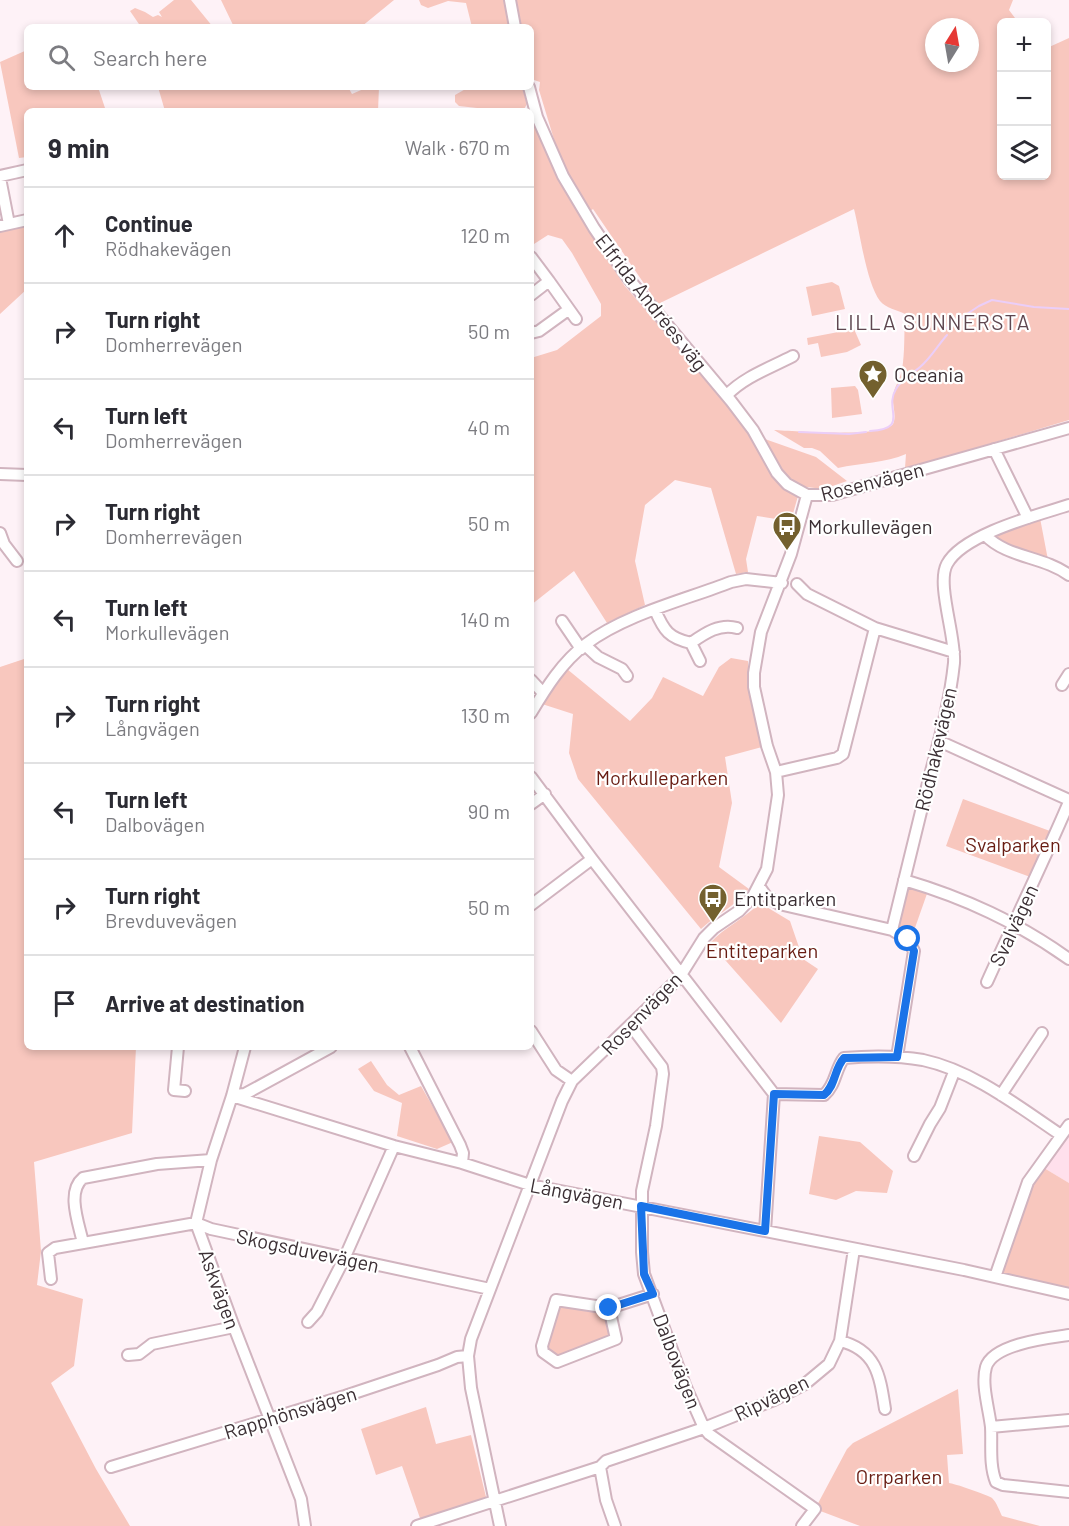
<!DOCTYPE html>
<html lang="en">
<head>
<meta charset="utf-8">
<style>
	body { margin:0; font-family:Barlow,sans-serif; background:#f7f7f7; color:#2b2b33 }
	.controls { position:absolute; right:18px; top:18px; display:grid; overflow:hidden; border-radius:9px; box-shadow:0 3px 9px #0003 }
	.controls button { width:54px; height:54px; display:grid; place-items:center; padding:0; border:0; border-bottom:2px solid #e1e1e2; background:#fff; color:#2b2b33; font:30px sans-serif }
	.compass { position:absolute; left:925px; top:18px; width:54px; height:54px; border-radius:50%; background:#fff; box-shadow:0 3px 9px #0003; rotate:11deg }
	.stop { position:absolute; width:18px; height:18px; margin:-14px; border:4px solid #1a73e8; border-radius:50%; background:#fff }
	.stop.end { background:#1a73e8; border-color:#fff; box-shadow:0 2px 6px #0008 }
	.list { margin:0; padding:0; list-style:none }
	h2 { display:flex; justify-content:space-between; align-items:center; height:78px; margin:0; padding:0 24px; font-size:26px }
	h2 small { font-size:20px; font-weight:400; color:#7c7c81 }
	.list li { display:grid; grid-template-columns:39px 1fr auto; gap:18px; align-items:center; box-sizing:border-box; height:96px; padding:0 24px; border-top:2px solid #e1e1e2 }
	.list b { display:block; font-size:22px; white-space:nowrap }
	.list p { margin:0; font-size:20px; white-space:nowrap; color:#7c7c81 }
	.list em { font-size:20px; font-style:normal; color:#7c7c81 }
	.icon { flex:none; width:33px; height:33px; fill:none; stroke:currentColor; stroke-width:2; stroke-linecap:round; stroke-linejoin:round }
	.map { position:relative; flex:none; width:1069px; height:1526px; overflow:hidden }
	.search { position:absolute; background:#fff; box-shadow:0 3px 9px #0003; left:24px; top:24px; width:510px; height:66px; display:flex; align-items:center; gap:15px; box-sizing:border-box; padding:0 21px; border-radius:9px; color:#7c7c81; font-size:22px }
	.panel { position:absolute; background:#fff; box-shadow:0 3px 9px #0003; left:24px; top:108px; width:510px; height:942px; border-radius:9px }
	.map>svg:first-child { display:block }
	.built { fill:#ffe0ec }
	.green { fill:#f8c7be; fill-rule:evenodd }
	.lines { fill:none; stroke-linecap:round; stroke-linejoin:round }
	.stream { stroke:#ebcef8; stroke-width:2 }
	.minor-casing { stroke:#d1b4bf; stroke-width:14 }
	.minor { stroke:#fff; stroke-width:10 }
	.route { stroke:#1a73e8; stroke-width:8 }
	.labels { text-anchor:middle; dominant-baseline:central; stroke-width:4.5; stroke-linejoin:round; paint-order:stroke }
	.street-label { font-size:20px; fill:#3b2f34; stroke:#fff }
	.poi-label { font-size:20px; fill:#3b2f34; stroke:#fff; text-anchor:start }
	.park-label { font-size:20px; fill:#681c12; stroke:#fff }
	.neighbourhood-label { font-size:21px; letter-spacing:1.5px; fill:#5f4750; stroke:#fff }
</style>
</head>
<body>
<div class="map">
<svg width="1069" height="1526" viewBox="0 0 1069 1526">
	<rect width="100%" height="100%" fill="#fef2f7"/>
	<path class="built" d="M1069 1125V1183L1039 1165Z"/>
	<path class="green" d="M174 0H191L213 27H141L130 11 135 8 145 12 153 17 158 15 162 17 159 12Z
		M221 0H394L361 27H234Z
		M419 0H1013L1009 10 1018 22H1002V176H1046L1047 48 1069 38V420L916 466 905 468 906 454C886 463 860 463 838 468L820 451 812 448H804L774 430C793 431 884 438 893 424 897 416 892 405 893 396 894 387 900 380 902 370 905 352 904 333 905 314 897 310 886 308 880 301 866 282 860 232 854 209L658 304 593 209 581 218 624 285 722 398 748 433 816 457 847 481 824 489 806 487 798 496 786 538 776 519 757 516 746 559 748 572 736 574 711 488 675 480 645 505 635 561 645 605 607 623 574 571 531 605V358L557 350 601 316V304L572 253 562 239 548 235 534 244 531 239V125L533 123 547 155 556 146 539 90 540 82 531 79V27H472L466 3 448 1 428 8 421 5ZM934 27H970V63H934Z
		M27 50V87H98L106 111H27V157L19 158 0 62Z
		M158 87H348L352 94 368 87H379L378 111H165Z
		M469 87H522L527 104 523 111H479L477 108 459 106 455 102V95Z
		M27 220V289L0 314V226Z
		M832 282 839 286 845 309 812 316 806 287Z
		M854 329 861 345 847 352 821 357 818 343 808 345 807 338Z
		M855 386 858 390 862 414 832 418 831 388Z
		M1040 518 1048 560 1005 545 990 536Z
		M27 658V1047H136L132 1133 34 1162 41 1251 37 1285 83 1299 74 1366 51 1383 96 1469 130 1526H0V667Z
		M731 658 748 661 750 699 762 747 725 757 732 803 719 867 749 889C733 908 717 914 701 929L578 779 569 753 573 714 542 704 567 669 630 721 652 698 663 677 703 696 719 667Z
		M963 799 1050 831 1033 878 946 846Z
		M904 880 929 888 910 942 892 930Z
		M760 903 790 921 803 959 818 969 781 1023 710 943C725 927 745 918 760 903Z
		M371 1061 387 1085 399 1095 421 1086 453 1142 437 1149 397 1136 402 1103 374 1091 358 1069Z
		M819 1136 860 1142 893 1171 887 1193 856 1191 836 1200 809 1194Z
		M1039 1165 1069 1183V1294L995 1277Z
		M556 1300 609 1308 616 1339 557 1362 543 1352Z
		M958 1389 963 1454 947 1455 949 1483C953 1483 988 1495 992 1498 997 1503 999 1510 1002 1516L1040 1526H860L815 1509 847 1449 853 1443Z
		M426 1407 436 1444 471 1435 486 1497 484 1504 422 1524 402 1466 376 1475 361 1429Z"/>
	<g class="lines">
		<path class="stream" d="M946 328 979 306 992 300 1034 307 1069 309
			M870 431C911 428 883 410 896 389 901 379 912 374 920 367 930 359 938 345 947 335
			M799 432 849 434 866 432"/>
		<g class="minor-casing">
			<path id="minor" d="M510 0 515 27
				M529 87 537 117 563 176 594 228 628 278 731 401 753 430 777 473 787 484 807 495H832L1069 428
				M0 176 27 170
				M0 178 9 224
				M0 226 27 220
				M531 257 549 281 531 295
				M549 281 576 319
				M531 333 539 331 568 310
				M727 395C744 377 770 368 793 356
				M994 449 1028 518
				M0 474 27 475
				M0 533 4 544 17 561
				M985 535C1007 558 1043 556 1069 575
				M797 584 807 594 875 628 954 652
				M655 610C664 631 669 638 691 643L700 661
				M562 621 581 649
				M691 643C705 633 720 623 737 628
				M585 645 598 657 622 669 627 676
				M531 680 543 693
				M1062 685 1069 674
				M531 713C546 688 562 662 586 644 626 614 685 600 731 582L746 579 782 583
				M939 741 1069 800
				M776 772 837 758 843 754 875 628
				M531 777 592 859 774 1094 765 1231
				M531 804 545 794
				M904 880C965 898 1017 922 1069 959
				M759 886 766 896 779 904 892 930
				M531 905 592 859
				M987 982C1014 922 1043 863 1069 802
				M631 1026 662 1067 663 1074 656 1126 642 1191V1252L644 1274 685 1385 704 1428 709 1434 815 1509 802 1526
				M531 1031 556 1070 572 1081
				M178 1047 174 1090 185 1091
				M245 1047 232 1096 211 1160 196 1223 234 1327 301 1499 305 1526
				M410 1047 460 1145 463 1153 462 1163
				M897 1057 914 951 907 939 892 930C904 880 917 829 929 779 939 741 950 702 954 663 956 636 936 584 947 564 963 534 1038 515 1069 505
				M774 1094 824 1095C836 1085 835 1069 844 1058 868 1056 900 1056 923 1060 974 1071 1019 1107 1061 1135
				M235 1095 245 1094 331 1047
				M1001 1095 1042 1033
				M232 1096 394 1146 462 1163 530 1185 964 1270 1069 1294
				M914 1156 930 1124 940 1108 954 1072
				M83 1243C79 1224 66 1192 83 1178L157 1164 211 1160
				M995 1277 1028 1182 1069 1125
				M51 1279 48 1253 55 1248 196 1223 211 1229 490 1289
				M609 1308 616 1339 557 1362 543 1352 542 1346 556 1300 609 1308 653 1294
				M308 1322 317 1312 344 1259 394 1146
				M1069 1335C1048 1338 993 1344 986 1367 981 1384 989 1409 991 1427 992 1444 989 1465 996 1482L1003 1485 1069 1492
				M840 1341C877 1350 880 1377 885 1409
				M128 1355 139 1354 152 1344 234 1327
				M991 1427 1069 1420
				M111 1467 345 1396 438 1365 457 1357 468 1356
				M600 1467 606 1461 704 1428 774 1400 805 1384 829 1364 840 1341 854 1249
				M600 1467 606 1500 615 1526
				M417 1526 600 1467
				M500 1526 471 1388 468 1356 471 1339 562 1101 572 1081 679 978 704 938 714 928 739 911 753 896 767 869 778 795 776 772 767 746 754 687V673L761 632 791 554 807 495"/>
		</g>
		<use href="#minor" class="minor"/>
	</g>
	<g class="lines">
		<path class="route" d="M609 1308 653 1294 644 1274 641 1206 765 1231 774 1094 824 1095C836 1085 834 1069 844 1058L897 1057 914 951 908 939"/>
	</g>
	<defs>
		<g id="sight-pin" transform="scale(1.5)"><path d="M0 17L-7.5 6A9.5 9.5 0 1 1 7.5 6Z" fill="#73602e" stroke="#fff"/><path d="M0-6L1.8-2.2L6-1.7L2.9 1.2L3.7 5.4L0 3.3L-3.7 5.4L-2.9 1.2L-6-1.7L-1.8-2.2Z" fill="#fff"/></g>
		<g id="bus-pin" transform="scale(1.5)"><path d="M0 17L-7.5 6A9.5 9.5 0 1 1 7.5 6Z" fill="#73602e" stroke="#fff"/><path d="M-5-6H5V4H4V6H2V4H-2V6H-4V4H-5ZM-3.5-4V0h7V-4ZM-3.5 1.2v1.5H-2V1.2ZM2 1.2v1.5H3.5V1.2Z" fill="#fff"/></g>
	</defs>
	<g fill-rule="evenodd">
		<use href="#sight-pin" x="873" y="374"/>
		<use href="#bus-pin" x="787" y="526"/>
		<use href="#bus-pin" x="713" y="898"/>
	</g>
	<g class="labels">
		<g class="street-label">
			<text transform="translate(652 302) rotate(52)">Elfrida Andrées väg</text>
			<text transform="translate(872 481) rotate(-14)">Rosenvägen</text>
			<text transform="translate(935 749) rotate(-77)">Rödhakevägen</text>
			<text transform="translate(1013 925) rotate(-65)">Svalvägen</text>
			<text transform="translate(641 1013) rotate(-46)">Rosenvägen</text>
			<text transform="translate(577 1193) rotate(11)">Långvägen</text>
			<text transform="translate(308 1250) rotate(12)">Skogsduvevägen</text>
			<text transform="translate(220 1289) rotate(70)">Askvägen</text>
			<text transform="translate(678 1361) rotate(69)">Dalbovägen</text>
			<text transform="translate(771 1397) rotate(-26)">Ripvägen</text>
			<text transform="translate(290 1412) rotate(-17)">Rapphönsvägen</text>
		</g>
		<g class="poi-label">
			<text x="894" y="374">Oceania</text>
			<text x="808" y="526">Morkullevägen</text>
			<text x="734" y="898">Entitparken</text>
		</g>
		<g class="park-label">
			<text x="662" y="777">Morkulleparken</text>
			<text x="1013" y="844">Svalparken</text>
			<text x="762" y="950">Entiteparken</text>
			<text x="899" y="1476">Orrparken</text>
		</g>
		<g class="neighbourhood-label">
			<text x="933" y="321">LILLA SUNNERSTA</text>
		</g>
	</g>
</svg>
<div class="controls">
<button>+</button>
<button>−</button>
<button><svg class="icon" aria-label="layers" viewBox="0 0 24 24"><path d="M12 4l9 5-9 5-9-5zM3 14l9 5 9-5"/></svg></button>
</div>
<svg class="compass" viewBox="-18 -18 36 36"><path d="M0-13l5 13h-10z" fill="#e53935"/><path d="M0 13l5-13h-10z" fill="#7c7c81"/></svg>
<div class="stop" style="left:908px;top:939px"></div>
<div class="stop end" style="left:609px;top:1308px"></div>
<div class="search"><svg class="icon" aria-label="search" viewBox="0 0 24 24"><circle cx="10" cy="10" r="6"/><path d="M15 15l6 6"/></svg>Search here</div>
<section class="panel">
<h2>9 min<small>Walk · 670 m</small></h2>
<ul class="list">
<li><svg class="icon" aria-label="ahead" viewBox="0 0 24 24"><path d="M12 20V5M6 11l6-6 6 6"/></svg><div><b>Continue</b><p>Rödhakevägen</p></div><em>120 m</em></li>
<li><svg class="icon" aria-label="right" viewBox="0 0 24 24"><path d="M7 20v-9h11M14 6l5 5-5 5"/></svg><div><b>Turn right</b><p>Domherrevägen</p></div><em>50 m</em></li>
<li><svg class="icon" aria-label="left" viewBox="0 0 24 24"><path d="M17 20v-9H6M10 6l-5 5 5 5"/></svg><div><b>Turn left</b><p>Domherrevägen</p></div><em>40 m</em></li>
<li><svg class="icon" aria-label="right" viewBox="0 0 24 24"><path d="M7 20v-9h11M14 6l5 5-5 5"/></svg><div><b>Turn right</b><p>Domherrevägen</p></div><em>50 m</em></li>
<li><svg class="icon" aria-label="left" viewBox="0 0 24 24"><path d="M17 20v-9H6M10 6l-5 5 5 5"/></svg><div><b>Turn left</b><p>Morkullevägen</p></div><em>140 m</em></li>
<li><svg class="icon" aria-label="right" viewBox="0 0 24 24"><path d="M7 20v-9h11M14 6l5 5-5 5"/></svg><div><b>Turn right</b><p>Långvägen</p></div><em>130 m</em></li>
<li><svg class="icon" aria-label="left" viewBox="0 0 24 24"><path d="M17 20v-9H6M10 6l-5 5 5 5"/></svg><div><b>Turn left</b><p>Dalbovägen</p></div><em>90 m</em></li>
<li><svg class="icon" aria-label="right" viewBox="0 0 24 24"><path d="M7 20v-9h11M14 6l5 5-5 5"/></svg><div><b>Turn right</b><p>Brevduvevägen</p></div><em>50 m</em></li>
<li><svg class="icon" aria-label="arrive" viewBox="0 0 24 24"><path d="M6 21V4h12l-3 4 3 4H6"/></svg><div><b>Arrive at destination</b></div></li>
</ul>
</section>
</div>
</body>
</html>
